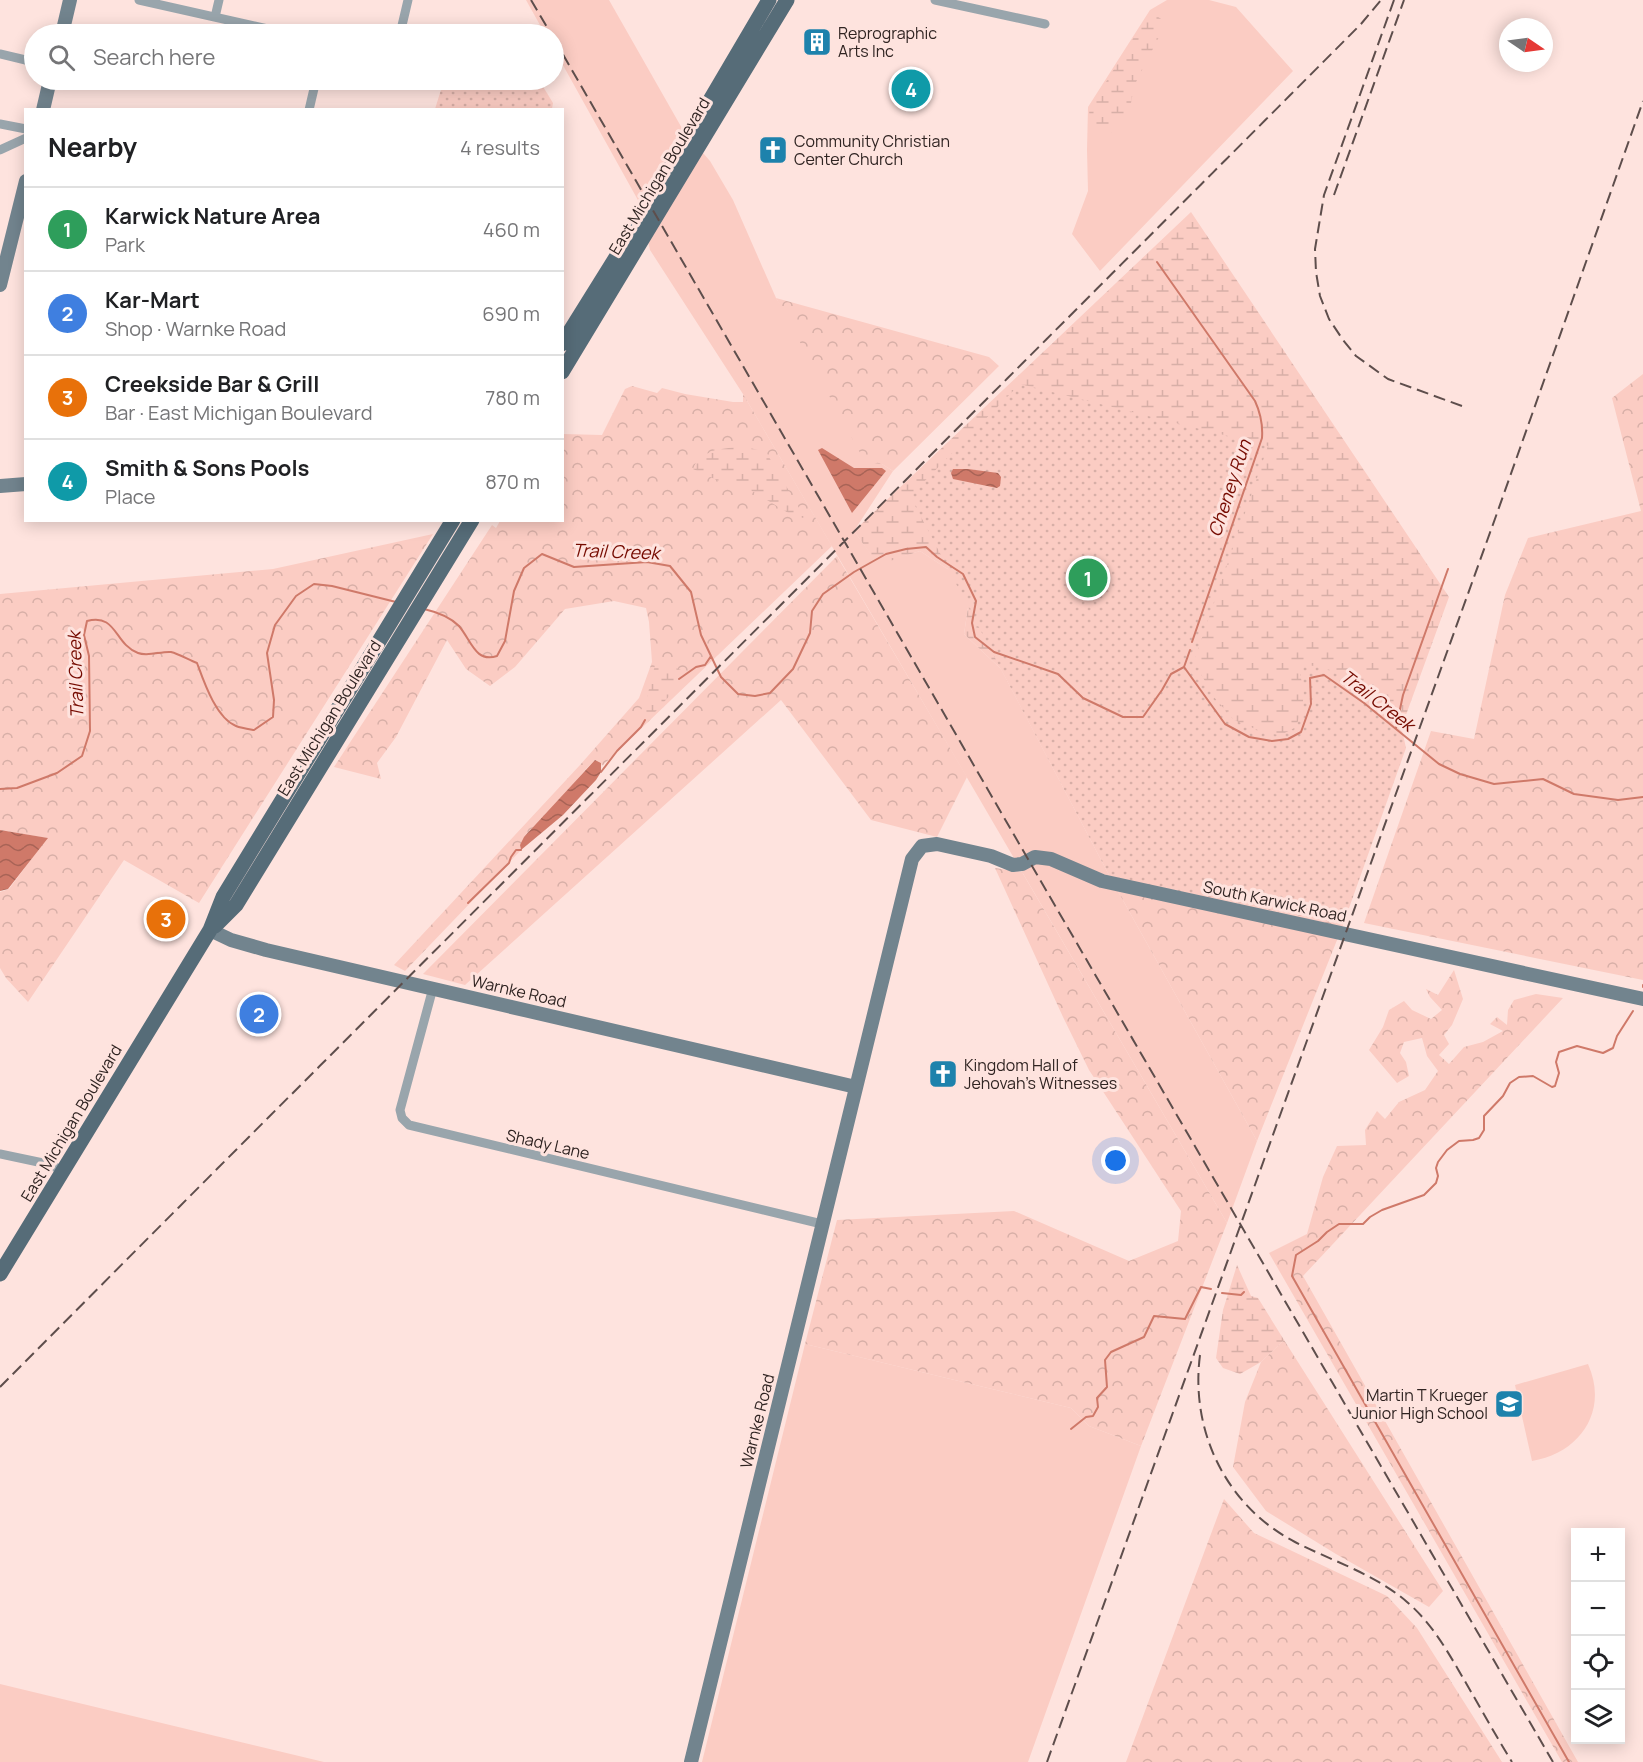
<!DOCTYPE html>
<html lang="en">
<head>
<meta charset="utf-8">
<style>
	body { margin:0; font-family:Manrope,sans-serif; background:#f6f6f6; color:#202124 }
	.controls { position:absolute; right:18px; bottom:18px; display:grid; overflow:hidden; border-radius:0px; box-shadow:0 3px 15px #0003 }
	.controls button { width:54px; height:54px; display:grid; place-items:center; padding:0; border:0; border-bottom:2px solid #e0e0e0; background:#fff; color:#202124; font:30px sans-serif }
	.compass { position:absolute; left:1499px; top:18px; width:54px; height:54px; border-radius:50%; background:#fff; box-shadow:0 3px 15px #0003; rotate:103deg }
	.you { position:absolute; left:1116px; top:1161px; width:21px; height:21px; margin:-15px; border:4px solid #fff; border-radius:50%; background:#1a73e8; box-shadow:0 0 0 9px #1a73e833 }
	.badge { display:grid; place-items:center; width:39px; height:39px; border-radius:50%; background:#7c3aed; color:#fff; font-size:20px; font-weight:700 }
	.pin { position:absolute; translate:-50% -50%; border:3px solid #fff; box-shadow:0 2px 6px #0006 }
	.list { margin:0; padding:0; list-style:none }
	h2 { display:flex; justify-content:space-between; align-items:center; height:78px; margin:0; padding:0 24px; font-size:26px }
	h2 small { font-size:20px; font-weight:400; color:#757577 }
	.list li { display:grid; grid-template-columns:39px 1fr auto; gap:18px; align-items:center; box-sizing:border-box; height:84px; padding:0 24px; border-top:2px solid #e0e0e0 }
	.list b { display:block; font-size:22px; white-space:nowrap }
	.list p { margin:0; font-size:20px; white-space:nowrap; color:#757577 }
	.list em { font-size:20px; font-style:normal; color:#757577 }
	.icon { flex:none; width:33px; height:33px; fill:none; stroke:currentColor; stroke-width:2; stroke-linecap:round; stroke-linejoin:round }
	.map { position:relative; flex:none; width:1643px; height:1762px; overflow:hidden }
	.search { position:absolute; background:#fff; box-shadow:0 3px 15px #0003; left:24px; top:24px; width:540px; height:66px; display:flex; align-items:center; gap:15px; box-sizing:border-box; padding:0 21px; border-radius:33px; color:#757577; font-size:22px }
	.panel { position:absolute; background:#fff; box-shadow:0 3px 15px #0003; left:24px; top:108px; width:540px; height:414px; border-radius:0px }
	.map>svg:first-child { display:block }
	.grass { fill:#fbccc3 }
	.forest { fill:url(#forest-crowns) }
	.wetland { fill:url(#wetland-marsh) }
	.park { fill:url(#park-dots) }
	.water { fill:url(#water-waves) }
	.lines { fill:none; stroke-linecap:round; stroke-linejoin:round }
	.stream { stroke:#cf7969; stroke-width:2 }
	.street { stroke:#99a5ac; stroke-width:9 }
	.secondary { stroke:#72848e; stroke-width:14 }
	.primary { stroke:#566c78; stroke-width:15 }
	.rail { stroke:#5e4e4c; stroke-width:2; stroke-dasharray:12 6; stroke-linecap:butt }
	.labels { text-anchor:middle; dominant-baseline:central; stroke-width:6; stroke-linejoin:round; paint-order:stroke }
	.poi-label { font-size:16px; fill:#302422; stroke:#fee3de; text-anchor:start }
	.street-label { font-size:16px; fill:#302422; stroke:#fee3de }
	.water-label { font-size:18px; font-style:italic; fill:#760b00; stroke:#fee3de }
</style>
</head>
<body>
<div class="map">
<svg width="1643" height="1762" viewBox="0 0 1643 1762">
	<defs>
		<pattern id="forest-crowns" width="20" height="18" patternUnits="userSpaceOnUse" patternTransform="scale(1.5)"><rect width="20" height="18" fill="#fbccc3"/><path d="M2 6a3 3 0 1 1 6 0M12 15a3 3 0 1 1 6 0" fill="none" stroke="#d7afa7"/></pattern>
		<pattern id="wetland-marsh" width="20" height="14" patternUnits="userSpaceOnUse" patternTransform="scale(1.5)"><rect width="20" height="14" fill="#fbccc3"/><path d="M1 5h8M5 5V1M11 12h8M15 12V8" fill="none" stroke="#d7afa7"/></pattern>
		<pattern id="park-dots" width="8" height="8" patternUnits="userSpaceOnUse" patternTransform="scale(1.5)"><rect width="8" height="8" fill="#fbccc3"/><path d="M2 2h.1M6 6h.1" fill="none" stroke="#d7afa7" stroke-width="1.8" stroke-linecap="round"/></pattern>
		<pattern id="water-waves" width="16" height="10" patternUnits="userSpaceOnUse" patternTransform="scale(1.5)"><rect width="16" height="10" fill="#cf7969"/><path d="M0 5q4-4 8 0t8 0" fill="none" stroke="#a86356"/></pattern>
	</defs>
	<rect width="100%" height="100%" fill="#fee3de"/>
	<path class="grass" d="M526 0H609L683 130 710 161 733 200 776 298 882 464 893 471 854 531 878 564 920 551 946 568 961 575 970 594 964 634 1001 669 1110 877 1257 1141 1227 1223 743 394 650 250 639 202 554 49V34H545Z
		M1167 0H1209L1236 7 1293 71 1100 271 1072 234 1088 191 1087 150 1088 107 1150 10Z
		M805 1344 1071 1408 1089 1426 1141 1446 1028 1762H702Z
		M1588 1364C1609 1411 1580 1453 1532 1461L1515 1385Z
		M0 1684 324 1762H0Z"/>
	<path class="forest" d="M776 298 989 357 999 366 893 471 882 464 865 462Z
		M1643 374V980L1364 923 1431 731 1474 739 1505 595 1528 538 1641 511 1612 398Z
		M632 386 657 393 662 388 685 394 733 402H743V394L832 546 602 766 601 763 595 760 587 768 520 845 521 850 405 971 394 965 580 765 639 698 652 662 649 622 646 608 614 601 565 609 515 667 490 686 466 669 447 640 396 737 377 763 381 779 334 767 492 525 496 528 500 521 562 520 563 434 602 435 625 389Z
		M433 534 199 903 124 860 28 1002 6 978 0 968V892L9 889 47 838 0 830V594L273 569Z
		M837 556 967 777 937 837 871 820 781 700 465 985 423 974Z
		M995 868 1022 872 1227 1223 1141 1446 1089 1426 1071 1408 805 1344 837 1220 1014 1211 1129 1261 1178 1241 1181 1211 1089 1070 1063 1017Z
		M1110 877 1343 925 1257 1141Z
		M1454 970 1463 999 1452 1025 1444 1035 1449 1044 1439 1055 1449 1064 1464 1047 1483 1042 1503 1031 1490 1024 1497 1017 1507 1025 1508 1010 1514 1000 1536 994 1563 998 1303 1276 1578 1762H1562L1269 1253 1307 1234 1323 1177 1337 1146 1366 1145 1365 1130 1377 1111 1385 1119 1399 1102 1425 1090 1438 1071 1427 1056 1422 1038 1404 1042 1400 1053 1406 1062 1409 1076 1397 1083 1369 1050 1383 1027 1389 1010 1404 1001 1412 1010 1431 1019 1442 1010 1430 997 1426 989 1438 995Z
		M1284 1340 1443 1591 1429 1607 1336 1554 1266 1511 1233 1467 1245 1402 1261 1362Z
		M1224 1499 1254 1533 1387 1596 1417 1628 1502 1762H1126Z"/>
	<path class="wetland" d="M1154 14 1164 21V27L1134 86 1131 103 1109 136 1090 128 1089 109 1146 18Z
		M1191 212 1449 597 1395 745 1300 743 1001 669 964 634 970 594 961 575 946 568 920 551 878 565 854 531Z
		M742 446 766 452 805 518 795 517 747 488 719 481 693 469 698 458 715 450Z
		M666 664 681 670 679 679 680 684 648 720H645L639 712 645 705 655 665Z
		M1237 1265 1251 1296 1258 1298 1284 1340 1261 1362 1240 1374 1223 1368 1216 1358 1223 1310Z"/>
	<path class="park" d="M444 80H539L553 103 552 109H435Z
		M1020 384 1268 446 1194 661 1213 696 1234 720 1265 733 1281 735 1296 727C1300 715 1305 702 1303 688 1302 679 1298 674 1301 665L1316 666 1330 670 1398 712 1406 748 1343 925 1110 877 910 496Z"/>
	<path class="water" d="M822 448 854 468H882L886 471 852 513 818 450Z
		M953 469H968L998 473 1001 477 1000 486 997 488 953 479 951 473Z
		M595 760 601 763V772L596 780 563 815 521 850 520 845 524 837Z
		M0 830 48 838 8 889 0 891Z"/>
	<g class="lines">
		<path class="stream" d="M1157 262 1255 401C1261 414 1263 424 1262 438L1192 642
			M424 609C437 612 449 616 459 626 471 640 475 663 497 656L505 641 514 591 524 568 542 554 574 567 647 562 670 566 691 592 701 635 721 677 738 694 755 696 770 693 793 669 810 633 812 611 823 594 854 572 886 554 906 549 926 547 937 557 963 574 976 601 972 623 975 637 994 652 1058 674 1083 698 1123 717H1143L1162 690 1171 674 1184 667 1225 724 1249 737 1272 741 1288 739 1301 732 1311 704 1310 678 1324 675 1364 703 1439 764 1460 774 1494 784 1543 779 1574 794 1618 800 1643 797
			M1184 667 1190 650
			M679 679 696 667 705 665 711 656
			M1396 728 1403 695 1448 569
			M601 772 617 751 641 727 645 720
			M0 789 17 788 57 773 82 756 90 731 89 656 84 635 87 621C117 613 114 644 138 653 148 657 161 651 171 652 179 654 189 660 197 663 204 682 216 718 236 726 241 728 248 729 254 730L273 717 274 700 267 653 275 625 296 596 314 584 332 586 396 602
			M468 903 509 863 511 857 516 850H521
			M1643 987V985
			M1222 1293 1241 1295 1244 1292
			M1071 1429 1086 1417 1093 1416 1098 1407 1097 1398 1107 1387 1105 1360 1111 1352 1144 1337 1154 1316 1185 1319 1201 1287 1211 1289
			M1569 1762 1292 1276 1296 1255 1318 1241 1327 1232 1339 1224H1363L1370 1217 1382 1210 1424 1195 1436 1183 1438 1176 1436 1168 1438 1162 1447 1150 1459 1141 1473 1140 1479 1138 1484 1130V1116L1503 1096 1510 1083 1519 1077 1533 1076 1552 1087 1555 1086 1559 1073 1556 1062 1559 1052 1577 1046 1603 1053 1613 1048 1617 1036 1633 1011"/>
		<path class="street" d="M139 0 290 34
			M935 0 1045 24
			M215 17 219 0
			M400 34 408 0
			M0 54 34 62
			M309 110 316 80
			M0 124 26 129
			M0 150 26 138
			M433 988 400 1110 402 1118 409 1125 822 1224
			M0 1154 43 1163 63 1170"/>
		<path class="secondary" d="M62 34 70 0
			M43 110 50 80
			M0 285 26 181
			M0 486 26 484
			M210 930 231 940 266 950 856 1087
			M691 1762 912 859 922 846 937 844 991 856 1013 865 1022 864 1035 857 1051 859 1102 881 1643 999"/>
		<path class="primary" d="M562 344 643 214 769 0
			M562 372 787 0
			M215 926 236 905 472 520
			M0 1274 210 930 223 897 453 520"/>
		<path class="rail" d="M531 0 551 34
			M1394 0 1324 195 1315 249 1316 272 1320 296 1329 319 1343 340 1356 356 1388 379 1462 406
			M554 39 1032 866 1553 1762
			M1334 195 1404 0
			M1200 1355C1190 1431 1226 1506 1295 1542 1332 1561 1375 1574 1407 1602 1433 1624 1449 1654 1466 1683 1481 1709 1496 1736 1512 1762
			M0 1387C452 932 908 479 1361 24L1381 0
			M1047 1762 1496 516 1643 101"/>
	</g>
	<defs>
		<g id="building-square" transform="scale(1.5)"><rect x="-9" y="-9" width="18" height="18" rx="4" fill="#1d82ac" stroke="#fee3de"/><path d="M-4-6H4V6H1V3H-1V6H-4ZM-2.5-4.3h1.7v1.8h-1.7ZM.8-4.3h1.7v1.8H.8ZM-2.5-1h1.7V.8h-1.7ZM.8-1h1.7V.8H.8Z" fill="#fff"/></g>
		<g id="church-square" transform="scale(1.5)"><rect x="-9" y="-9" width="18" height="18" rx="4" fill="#1d82ac" stroke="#fee3de"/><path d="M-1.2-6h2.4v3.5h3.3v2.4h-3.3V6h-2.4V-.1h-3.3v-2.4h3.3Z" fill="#fff"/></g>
		<g id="school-square" transform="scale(1.5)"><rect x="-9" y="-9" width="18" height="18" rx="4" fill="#1d82ac" stroke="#fee3de"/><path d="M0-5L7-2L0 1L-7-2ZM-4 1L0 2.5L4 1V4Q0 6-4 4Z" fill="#fff"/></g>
	</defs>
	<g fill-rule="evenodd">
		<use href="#building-square" x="817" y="42"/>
		<use href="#church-square" x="773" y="150"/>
		<use href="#church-square" x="943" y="1074"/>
		<use href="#school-square" x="1509" y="1404"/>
	</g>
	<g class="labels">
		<g class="poi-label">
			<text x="838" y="33">Reprographic<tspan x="838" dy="18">Arts Inc</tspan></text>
			<text x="794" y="141">Community Christian<tspan x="794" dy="18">Center Church</tspan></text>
			<text x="964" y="1065">Kingdom Hall of<tspan x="964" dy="18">Jehovah's Witnesses</tspan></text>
			<text x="1488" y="1395" text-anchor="end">Martin T Krueger<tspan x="1488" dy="18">Junior High School</tspan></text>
		</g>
		<g class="street-label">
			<text transform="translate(659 176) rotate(-59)">East Michigan Boulevard</text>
			<text transform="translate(329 718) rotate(-58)">East Michigan Boulevard</text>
			<text transform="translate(1275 901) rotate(12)">South Karwick Road</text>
			<text transform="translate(519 991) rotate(13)">Warnke Road</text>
			<text transform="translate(71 1123) rotate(-59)">East Michigan Boulevard</text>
			<text transform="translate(548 1144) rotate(13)">Shady Lane</text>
			<text transform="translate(757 1421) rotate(-76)">Warnke Road</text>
		</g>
		<g class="water-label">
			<text transform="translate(1229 488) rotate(-72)">Cheney Run</text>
			<text transform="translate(616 551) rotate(2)">Trail Creek</text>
			<text transform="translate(75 675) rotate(-92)">Trail Creek</text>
			<text transform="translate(1378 700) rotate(38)">Trail Creek</text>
		</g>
	</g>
</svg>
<div class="controls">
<button>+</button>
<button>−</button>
<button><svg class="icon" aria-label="locate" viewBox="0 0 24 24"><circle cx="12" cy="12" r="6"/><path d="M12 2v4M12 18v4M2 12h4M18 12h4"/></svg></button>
<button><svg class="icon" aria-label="layers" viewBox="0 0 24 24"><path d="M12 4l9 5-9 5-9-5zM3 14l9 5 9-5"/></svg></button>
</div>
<svg class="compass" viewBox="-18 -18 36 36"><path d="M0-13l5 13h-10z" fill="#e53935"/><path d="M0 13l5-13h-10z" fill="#757577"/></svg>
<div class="you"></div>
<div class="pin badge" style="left:1088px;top:578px;background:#2e9e5b">1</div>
<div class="pin badge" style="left:259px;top:1014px;background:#3f7fe0">2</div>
<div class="pin badge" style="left:166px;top:919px;background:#e8710a">3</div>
<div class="pin badge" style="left:911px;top:89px;background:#0f9aa8">4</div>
<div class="search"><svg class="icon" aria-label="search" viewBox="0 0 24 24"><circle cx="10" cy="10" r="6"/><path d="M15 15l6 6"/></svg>Search here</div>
<section class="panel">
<h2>Nearby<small>4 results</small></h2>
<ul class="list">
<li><span class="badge" style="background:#2e9e5b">1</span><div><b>Karwick Nature Area</b><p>Park</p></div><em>460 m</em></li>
<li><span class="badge" style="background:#3f7fe0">2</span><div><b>Kar-Mart</b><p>Shop · Warnke Road</p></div><em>690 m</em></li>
<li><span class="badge" style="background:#e8710a">3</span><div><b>Creekside Bar &amp; Grill</b><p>Bar · East Michigan Boulevard</p></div><em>780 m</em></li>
<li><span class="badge" style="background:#0f9aa8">4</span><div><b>Smith &amp; Sons Pools</b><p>Place</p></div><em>870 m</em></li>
</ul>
</section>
</div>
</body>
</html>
